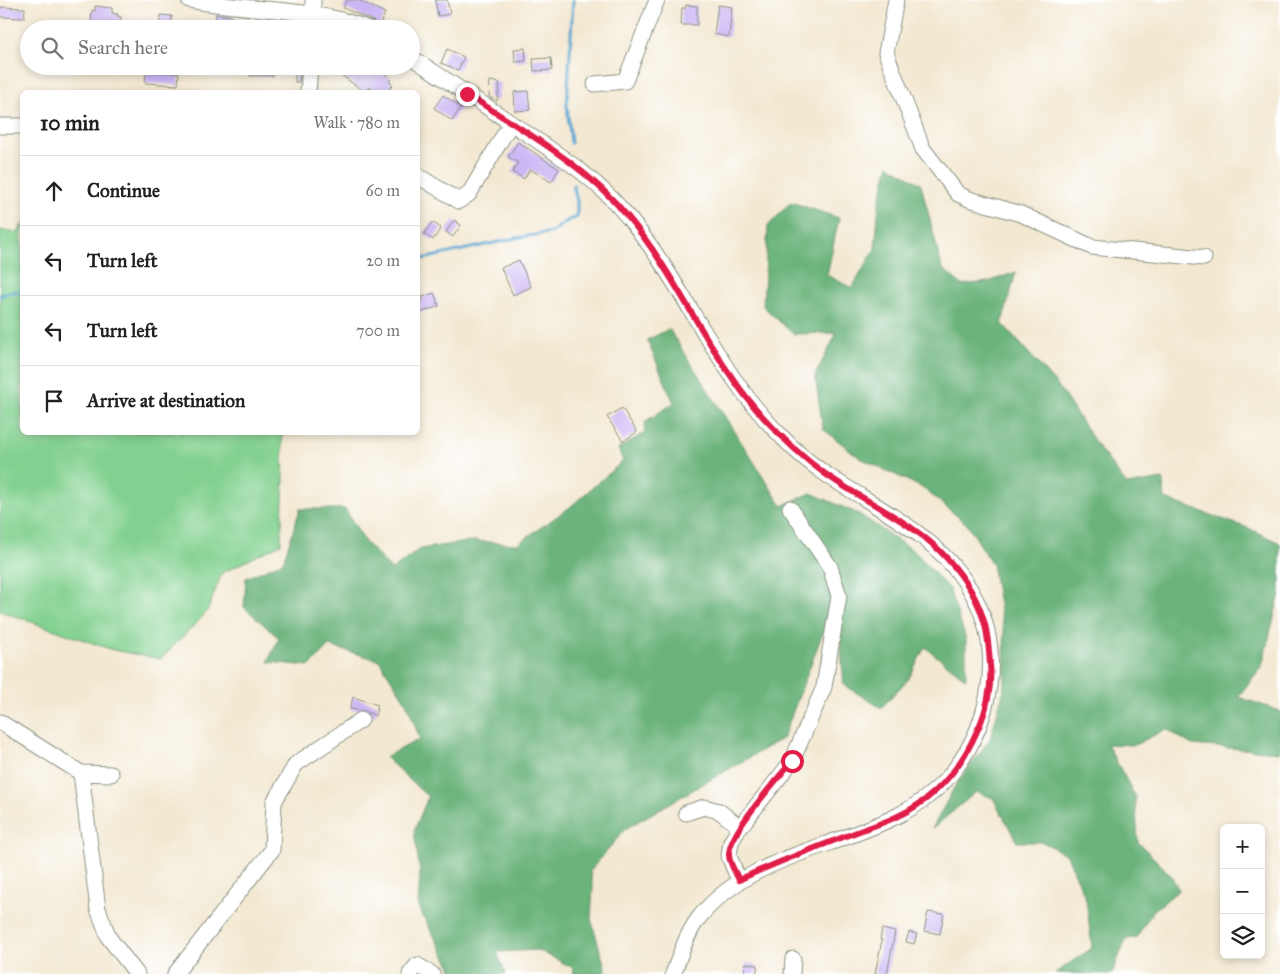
<!DOCTYPE html>
<html lang="en">
<head>
<meta charset="utf-8">
<style>
	body { margin:0; font-family:"IM FELL Great Primer",serif; background:#f6f6f6; color:#202124 }
	.controls { position:absolute; right:15px; bottom:15px; display:grid; overflow:hidden; border-radius:8px; box-shadow:0 2px 8px #0003 }
	.controls button { width:45px; height:45px; display:grid; place-items:center; padding:0; border:0; border-bottom:1px solid #e0e0e0; background:#fff; color:#202124; font:25px sans-serif }
	.stop { position:absolute; width:15px; height:15px; margin:-11px; border:4px solid #e11d48; border-radius:50%; background:#fff }
	.stop.end { background:#e11d48; border-color:#fff; box-shadow:0 1px 5px #0008 }
	.list { margin:0; padding:0; list-style:none }
	h2 { display:flex; justify-content:space-between; align-items:center; height:65px; margin:0; padding:0 20px; font-size:21px }
	h2 small { font-size:16px; font-weight:400; color:#757577 }
	.list li { display:grid; grid-template-columns:32px 1fr auto; gap:15px; align-items:center; box-sizing:border-box; height:70px; padding:0 20px; border-top:1px solid #e0e0e0 }
	.list b { display:block; font-size:19px; white-space:nowrap }
	.list em { font-size:16px; font-style:normal; color:#757577 }
	.icon { flex:none; width:28px; height:28px; fill:none; stroke:currentColor; stroke-width:2; stroke-linecap:round; stroke-linejoin:round }
	.map { position:relative; flex:none; width:1280px; height:974px; overflow:hidden }
	.search { position:absolute; background:#fff; box-shadow:0 2px 8px #0003; left:20px; top:20px; width:400px; height:55px; display:flex; align-items:center; gap:12px; box-sizing:border-box; padding:0 18px; border-radius:28px; color:#757577; font-size:19px }
	.panel { position:absolute; background:#fff; box-shadow:0 2px 8px #0003; left:20px; top:90px; width:400px; height:345px; border-radius:8px }
	.map>svg:first-child { display:block }
	.green { fill:#83d190; stroke:#518762 }
	.forest { fill:#6ab37a; stroke:#447857 }
	.lines { fill:none; stroke-linecap:round; stroke-linejoin:round }
	.stream { stroke:#57a4d0; stroke-width:3 }
	.building { fill:#ccb7f5 }
	.minor-casing { stroke:#899282; stroke-width:17 }
	.minor { stroke:#fff; stroke-width:15 }
	.route { stroke:#e11d48; stroke-width:6 }
</style>
</head>
<body>
<div class="map">
<svg width="1280" height="974" viewBox="0 0 1280 974">
	<rect width="100%" height="100%" fill="#fff"/>
	<filter id="ink" filterUnits="userSpaceOnUse"><feTurbulence type="fractalNoise" baseFrequency=".02" numOctaves="2"/><feDisplacementMap in="SourceGraphic" scale="10" xChannelSelector="R" yChannelSelector="G"/><feConvolveMatrix kernelMatrix="1 2 1 2 8 2 1 2 1" color-interpolation-filters="sRGB"/></filter>
	<filter id="wash" filterUnits="userSpaceOnUse"><feTurbulence type="fractalNoise" baseFrequency=".0096" numOctaves="4" result="noise"/><feDisplacementMap in="SourceGraphic" scale="20" xChannelSelector="R" yChannelSelector="G"/><feGaussianBlur stdDeviation="1.12" result="paint"/><feColorMatrix in="noise" values="0 0 0 0 0 0 0 0 0 0 0 0 0 0 0 0 0 1.4 0 .05"/><feComposite in="paint" operator="in"/></filter>
	<g filter="url(#wash)">
		<rect width="100%" height="100%" fill="#f3e8d1"/>
		<path class="green" d="M22 224V432L282 433 284 479 281 544 222 573 207 612 161 659 113 650 0 611V230L18 233Z"/>
		<path class="forest" d="M889 165 921 184 942 268 962 285 988 282 1016 272 1002 323 1058 386 1099 448 1127 485 1163 479 1165 499 1248 528 1280 543V593L1262 666 1238 697 1280 711V752L1192 745 1166 729 1135 745 1107 744 1135 796 1138 842 1170 874 1179 890 1153 911 1136 938 1126 939 1112 974 1055 973 1092 948 1086 899 1067 855 1043 842H1017L993 798 976 792 932 829 955 786 990 739 1005 685 1004 633 992 564 968 525 923 488 860 458 823 429 815 375 837 333 793 334 763 306 768 226 791 202 839 218 827 275 852 288 875 249 879 203Z
			M669 329 782 506 811 493 859 514 915 552 949 589 966 639V679L925 647 909 678 881 708 844 685 840 638 825 627 783 738 625 829 590 871 593 888 591 919 607 974H574L573 968 538 950 497 952 506 974H455L418 907 420 872 414 831 428 797 385 757 420 739 406 702 379 660 329 646 310 666 268 662 279 638 244 607 246 578 283 562 300 509H345L365 542 392 570 420 549 473 541 517 544 569 508 623 461 618 449 644 433 646 421 674 403 647 340Z"/>
		<g class="lines">
			<path class="stream" d="M571 143 567 105 573 0
				M418 260 516 238 552 232 567 221 577 217V201L573 185
				M0 296 10 292H22"/>
		</g>
		<g id="blocks">
			<path class="building" d="M347 0H358L385 13 379 27 372 20 343 8Z
				M435 0H447L450 14 438 16Z
				M686 5 697 6V25H681L682 8H686Z
				M718 5 732 7 729 37 714 34Z
				M95 6 112 8V13L118 14 117 16 121 17 120 27 91 24 92 10 95 11Z
				M0 7 25 8 24 18 0 17Z
				M216 14 232 16V22H227V29H216Z
				M161 15 172 16 171 29H159Z
				M291 21 304 22 303 29H291Z
				M525 48 526 61 515 62 514 49Z
				M447 49 464 57 458 70 441 63Z
				M551 58 552 70 534 71 533 59Z
				M250 66H273V76H250Z
				M295 66H301L299 82H295Z
				M347 66H376L391 79 389 81 393 85 386 92H376L369 87 365 92 341 75Z
				M146 72 179 73 178 85 145 83Z
				M490 81 500 83 497 101 489 97Z
				M528 91 530 110 515 111 514 92Z
				M443 95 461 107 452 121 434 108Z
				M518 142 559 169 551 182 530 169 524 179 512 172 518 163 508 157Z
				M454 220 461 225 453 237 446 232Z
				M432 222 441 228 433 240 424 234Z
				M519 260 531 287 513 295 501 268Z
				M434 293 439 306 420 313 418 301 423 300 422 297Z
				M622 408 637 432 623 441 607 417Z
				M353 697 378 705 375 716 365 711 350 709Z
				M928 912 944 914 940 934 924 931Z
				M882 929 895 932 887 974H875L882 940H880Z
				M909 932 917 934 914 944 906 942Z
				M746 963 758 965 756 974H744Z"/>
		</g>
	</g>
	<g filter="url(#ink)">
		<use href="#blocks" fill-opacity="0" stroke="#899282" stroke-width="1"/>
		<g class="lines">
			<g class="minor-casing">
				<path id="minor" d="M189 0C249 12 312 6 369 29
					M896 0 886 53 923 149 958 194 969 199 1021 214 1092 247 1204 258
					M313 29V0
					M411 57C449 82 486 106 523 131 562 157 597 179 627 216 685 284 716 372 781 436 794 450 811 464 827 475 881 511 943 537 975 598 1003 653 991 721 955 769 892 852 763 835 698 919 686 935 680 956 673 974
					M595 84 625 81 657 0
					M308 92 310 66
					M0 126H22
					M418 176 459 201 469 194 511 123
					M0 722 81 773 111 774
					M81 773 98 909 109 938 137 974
					M686 813 704 807 719 811 740 827
					M739 881 729 856 731 842 740 827 792 761 824 687 839 596 830 567 790 508
					M175 974 272 850 274 802 296 764 361 720
					M410 974 417 965 432 974
					M792 974 793 959"/>
			</g>
			<use href="#minor" class="minor"/>
		</g>
	</g>
	<g class="lines" filter="url(#ink)">
		<path class="route" d="M467 94C523 131 585 164 628 217 680 279 709 358 764 418 782 438 802 457 824 473 861 500 906 518 939 550 958 569 975 592 983 618 988 632 989 649 990 664 992 686 987 711 977 731 964 761 943 789 916 806 895 820 869 827 846 836 810 850 774 863 739 880 736 873 729 863 729 855 728 833 777 780 792 761"/>
	</g>
</svg>
<div class="controls">
<button>+</button>
<button>−</button>
<button><svg class="icon" aria-label="layers" viewBox="0 0 24 24"><path d="M12 4l9 5-9 5-9-5zM3 14l9 5 9-5"/></svg></button>
</div>
<div class="stop" style="left:792px;top:761px"></div>
<div class="stop end" style="left:467px;top:94px"></div>
<div class="search"><svg class="icon" aria-label="search" viewBox="0 0 24 24"><circle cx="10" cy="10" r="6"/><path d="M15 15l6 6"/></svg>Search here</div>
<section class="panel">
<h2>10 min<small>Walk · 780 m</small></h2>
<ul class="list">
<li><svg class="icon" aria-label="ahead" viewBox="0 0 24 24"><path d="M12 20V5M6 11l6-6 6 6"/></svg><div><b>Continue</b></div><em>60 m</em></li>
<li><svg class="icon" aria-label="left" viewBox="0 0 24 24"><path d="M17 20v-9H6M10 6l-5 5 5 5"/></svg><div><b>Turn left</b></div><em>20 m</em></li>
<li><svg class="icon" aria-label="left" viewBox="0 0 24 24"><path d="M17 20v-9H6M10 6l-5 5 5 5"/></svg><div><b>Turn left</b></div><em>700 m</em></li>
<li><svg class="icon" aria-label="arrive" viewBox="0 0 24 24"><path d="M6 21V4h12l-3 4 3 4H6"/></svg><div><b>Arrive at destination</b></div></li>
</ul>
</section>
</div>
</body>
</html>
